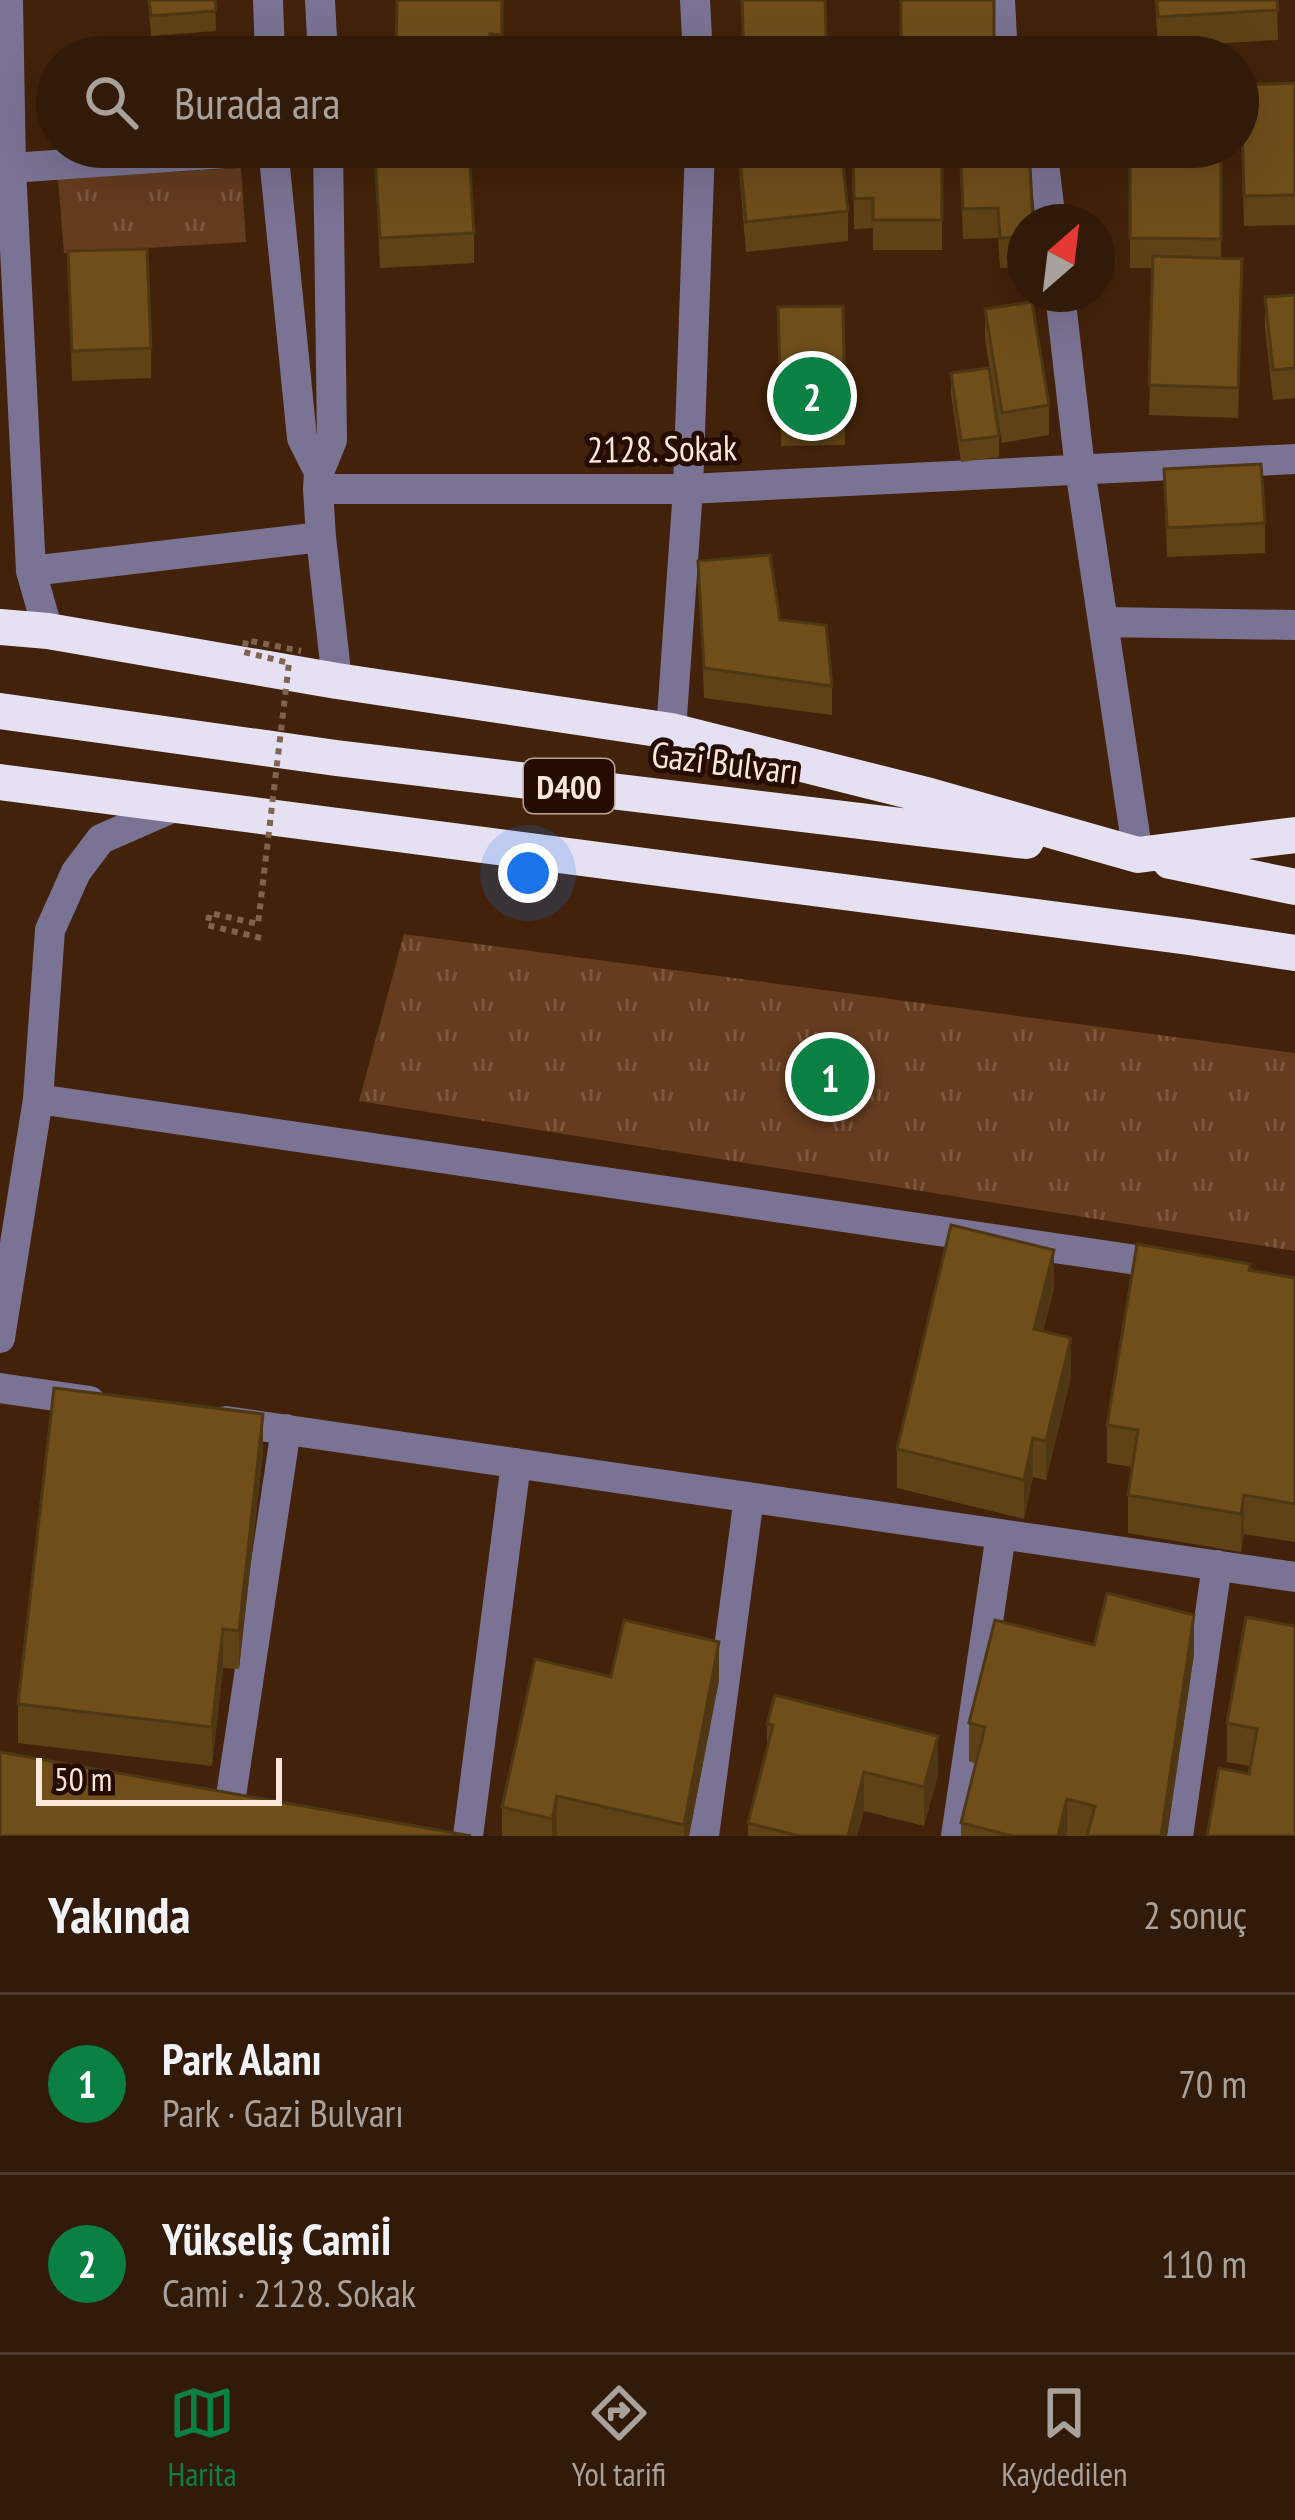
<!DOCTYPE html>
<html lang="tr">
<head>
<meta charset="utf-8">
<style>
	body { margin:0; font-family:"PT Sans Narrow",sans-serif; background:#3d2716; color:#f1f3f6 }
	.compass { position:absolute; left:1007px; top:204px; width:108px; height:108px; border-radius:50%; background:#321a08; box-shadow:0 12px 48px #0002; rotate:28deg }
	.scale { position:absolute; left:36px; bottom:30px; width:246px; box-sizing:border-box; padding-left:12px; border:6px solid #fde7d9; border-top:0; font-size:33px; line-height:42px; white-space:nowrap; color:#fde7d9; -webkit-text-stroke:9px #250c00; paint-order:stroke }
	.you { position:absolute; left:528px; top:873px; width:42px; height:42px; margin:-30px; border:9px solid #fff; border-radius:50%; background:#1a73e8; box-shadow:0 0 0 18px #1a73e833 }
	.badge { display:grid; place-items:center; width:78px; height:78px; border-radius:50%; background:#0b8043; color:#fff; font-size:39px; font-weight:700 }
	.pin { position:absolute; translate:-50% -50%; border:6px solid #fff; box-shadow:0 3px 12px #0006 }
	.list { margin:0; padding:0; list-style:none }
	h2 { display:flex; justify-content:space-between; align-items:center; height:156px; margin:0; padding:0 48px; font-size:51px }
	h2 small { font-size:39px; font-weight:400; color:#a8a19c }
	.list li { display:grid; grid-template-columns:78px 1fr auto; gap:36px; align-items:center; box-sizing:border-box; height:180px; padding:0 48px; border-top:3px solid #4d3829 }
	.list b { display:block; font-size:45px; white-space:nowrap }
	.list p { margin:0; font-size:39px; white-space:nowrap; color:#a8a19c }
	.list em { font-size:39px; font-style:normal; color:#a8a19c }
	.icon { flex:none; width:66px; height:66px; fill:none; stroke:currentColor; stroke-width:2; stroke-linecap:round; stroke-linejoin:round }
	.map { position:relative; flex:none; width:1295px; height:1836px; overflow:hidden }
	.search { position:absolute; background:#321a08; box-shadow:0 12px 48px #0002; left:36px; right:36px; top:36px; height:132px; display:flex; align-items:center; gap:30px; box-sizing:border-box; padding:0 42px; border-radius:66px; color:#a8a19c; font-size:45px }
	.sheet { height:516px; background:#321a08 }
	nav { display:flex; justify-content:space-around; align-items:center; box-sizing:border-box; height:168px; border-top:3px solid #4d3829; background:#321a08; font-size:33px; color:#a8a19c }
	nav a { display:grid; justify-items:center; gap:6px }
	nav .on { color:#0b8043 }
	.map>svg:first-child { display:block }
	.park { fill:url(#park-tufts) }
	.lines { fill:none; stroke-linecap:round; stroke-linejoin:round }
	.minor { stroke:#7a7393; stroke-width:30 }
	.highway { stroke:#e5e1f2; stroke-width:36 }
	.path-bridge { stroke:#80634e; stroke-width:6; stroke-dasharray:6 6; stroke-linecap:butt }
	.wall { fill:#5f4316 }
	.shaded-wall { fill:#4e3712 }
	.building { fill:#6f4e1a; stroke:#4e3712; stroke-width:3 }
	.labels { text-anchor:middle; dominant-baseline:central; stroke-width:10; stroke-linejoin:round; paint-order:stroke }
	.shield { fill:#250c00; stroke:#bca598; stroke-width:3 }
	.shield-label { font-size:33px; font-weight:bold; fill:#fde7d9 }
	.street-label { font-size:36px; fill:#fde7d9; stroke:#250c00 }
</style>
</head>
<body>
<div class="map">
<svg width="1295" height="1836" viewBox="0 0 1295 1836">
	<defs>
		<pattern id="park-tufts" width="24" height="20" patternUnits="userSpaceOnUse" patternTransform="scale(3)"><rect width="24" height="20" fill="#653c1e"/><path d="M3 7l-1-3M5 7V3M7 7l1-3M15 17l-1-3M17 17v-4M19 17l1-3" fill="none" stroke="#7c583e"/></pattern>
	</defs>
	<rect width="100%" height="100%" fill="#42220a"/>
	<path class="park" d="M241 168 246 242 64 253 58 179Z
		M404 934 1295 1053V1251L359 1101Z"/>
	<g class="lines">
		<path class="minor" d="M8 0 11 168 31 571 48 631
			M268 0 270 57
			M320 0 323 57
			M695 0 698 57
			M1000 0 1003 57
			M273 147 302 438 319 472
			M328 147 332 440 319 472 318 489 321 537 337 681
			M1042 147 1051 222
			M11 168 315 147
			M1060 294 1080 469 1138 855
			M318 489H688L1295 459
			M31 571 321 537
			M1104 622 1295 625
			M671 731 688 489 700 147
			M38 1099 1171 1265
			M0 1338 38 1099 50 930 76 872 101 839 181 804
			M0 1388 90 1401
			M226 1421 1295 1577
			M228 1816 286 1429
			M468 1836 516 1463
			M704 1836 749 1497
			M956 1836 1001 1534
			M1178 1836 1217 1565"/>
		<path class="highway" d="M0 627 48 631 337 681 671 731 930 796 1138 855 1295 835
			M0 711 336 758 1026 841
			M0 782 1189 937 1295 953
			M1170 861 1295 887"/>
		<path class="path-bridge" d="M261 938 207 925 210 913 258 924 289 663 244 652 246 640 301 651"/>
	</g>
	<path class="wall" d="M148 0H215L216 31 151 36Z
		M502 0V57H396Z
		M901 0H994V57H901Z
		M1155 0H1277L1278 40 1158 47Z
		M1295 83V225L1244 226 1241 114Z
		M737 147H841L848 211V241L746 252Z
		M853 147H942V250H873V228L854 229Z
		M959 147H1029L1025 222V267L1000 268 998 238 963 239Z
		M1130 147H1222L1221 258 1242 289 1238 418 1149 415 1153 268H1130Z
		M375 157 474 233V263L380 268Z
		M68 251 151 348V378L72 381Z
		M1295 295V398L1273 400 1265 327V297Z
		M778 307 845 406V445L781 446Z
		M985 309 1049 405V435L1002 443 985 339Z
		M951 373 999 436V457L961 462 951 394Z
		M1164 469 1265 523V553L1167 557Z
		M698 561 780 620 832 686V715L704 698Z
		M1250 1270 1295 1278V1542L1244 1534 1241 1552 1128 1533V1495L1132 1467 1107 1463V1425Z
		M1054 1289 1043 1331 1071 1377 1046 1480 1033 1477 1024 1519 897 1488V1449Z
		M263 1452 239 1669 223 1668 212 1766 18 1743V1704Z
		M1295 1626 1249 1774 1250 1766 1227 1762V1723Z
		M1094 1645 1194 1654 1167 1836H961V1823L976 1764 969 1761V1723Z
		M611 1677 719 1680 689 1836H502V1807Z
		M767 1724 938 1775 924 1826 864 1811 857 1836H748V1823L767 1748Z"/>
	<path class="shaded-wall" d="M1054 1250V1289L1034 1368V1329Z
		M1071 1338V1377L1046 1480V1441Z
		M263 1414V1452L239 1669V1631Z
		M1033 1438V1477L1024 1519V1480Z
		M1244 1495V1534L1241 1552V1514Z
		M1194 1615V1654L1167 1836H1161Z
		M223 1629V1668L212 1766V1727Z
		M719 1642V1680L689 1836H684V1825Z
		M938 1736V1775L924 1826V1787Z
		M864 1772V1811L857 1836H848Z
		M557 1796V1836H552V1819Z
		M1067 1799V1836H1058Z"/>
	<path class="building" d="M149 0H215L216 11 151 16Z
		M397 0H502V35L490 34 489 57H396Z
		M742 0H825L827 57H744Z
		M901 0H994V51L901 50Z
		M1157 0H1277L1278 10 1158 17Z
		M243 44V57H70V47Z
		M1295 83V195L1244 196 1241 85Z
		M739 147H841L848 211 746 222Z
		M853 147H942V220H873V198L854 199Z
		M960 147H1029L1033 222H1025V237L1000 238 998 208 963 209Z
		M1130 147H1221V239L1130 238Z
		M469 152 474 233 380 238 375 157Z
		M147 249 151 348 72 351 68 251Z
		M1153 256 1242 259 1238 388 1149 385Z
		M1295 295V368L1273 370 1265 297Z
		M1032 302 1049 405 1002 413 985 309Z
		M843 306 845 406 781 408 778 307Z
		M989 368 999 436 961 441 951 373Z
		M1261 464 1265 523 1167 528 1164 469Z
		M770 555 780 620 826 625 832 686 704 668 698 561Z
		M951 1225 1054 1250 1034 1329 1071 1338 1046 1441 1033 1438 1024 1480 897 1449Z
		M1137 1244 1250 1264 1249 1270 1295 1278V1504L1244 1495 1241 1514 1128 1495 1138 1430 1107 1425Z
		M54 1388 263 1414 239 1631 223 1629 212 1727 18 1704Z
		M1107 1593 1194 1615 1161 1836H1087L1095 1806 1067 1799 1058 1836H1012L961 1823 985 1727 969 1723 995 1620 1094 1645Z
		M1246 1617 1295 1626V1836H1207L1219 1768 1249 1774 1257 1729 1227 1723Z
		M624 1620 719 1642 684 1825 557 1796 552 1819 502 1807 535 1659 611 1677Z
		M775 1695 938 1736 924 1787 864 1772 848 1836H799L748 1823 773 1725 767 1724Z
		M0 1752 471 1836H0Z"/>
	<g class="labels">
		<rect class="shield" x="524" y="759" width="90" height="54" rx="9"/>
		<g class="shield-label">
			<text x="569" y="786">D400</text>
		</g>
		<g class="street-label">
			<text transform="translate(662 448) rotate(-1)">2128. Sokak</text>
			<text transform="translate(725 762) rotate(7)">Gazi Bulvarı</text>
		</g>
	</g>
</svg>
<svg class="compass" viewBox="-18 -18 36 36"><path d="M0-13l5 13h-10z" fill="#e53935"/><path d="M0 13l5-13h-10z" fill="#a8a19c"/></svg>
<div class="scale">50 m</div>
<div class="you"></div>
<div class="pin badge" style="left:830px;top:1077px">1</div>
<div class="pin badge" style="left:812px;top:396px">2</div>
<div class="search"><svg class="icon" aria-label="search" viewBox="0 0 24 24"><circle cx="10" cy="10" r="6"/><path d="M15 15l6 6"/></svg>Burada ara</div>
</div>
<section class="sheet">
<h2>Yakında<small>2 sonuç</small></h2>
<ul class="list">
<li><span class="badge">1</span><div><b>Park Alanı</b><p>Park · Gazi Bulvarı</p></div><em>70 m</em></li>
<li><span class="badge">2</span><div><b>Yükseliş Camiİ</b><p>Cami · 2128. Sokak</p></div><em>110 m</em></li>
</ul>
</section>
<nav>
<a class="on"><svg class="icon" aria-label="map" viewBox="0 0 24 24"><path d="M3 6l6-2 6 2 6-2v14l-6 2-6-2-6 2zM9 4v14M15 6v14"/></svg>Harita</a>
<a><svg class="icon" aria-label="directions" viewBox="0 0 24 24"><path d="M12 3l9 9-9 9-9-9zM9 14v-3h6M13 9l2 2-2 2"/></svg>Yol tarifi</a>
<a><svg class="icon" aria-label="saved" viewBox="0 0 24 24"><path d="M7 4h10v16l-5-4-5 4z"/></svg>Kaydedilen</a>
</nav>
</body>
</html>
